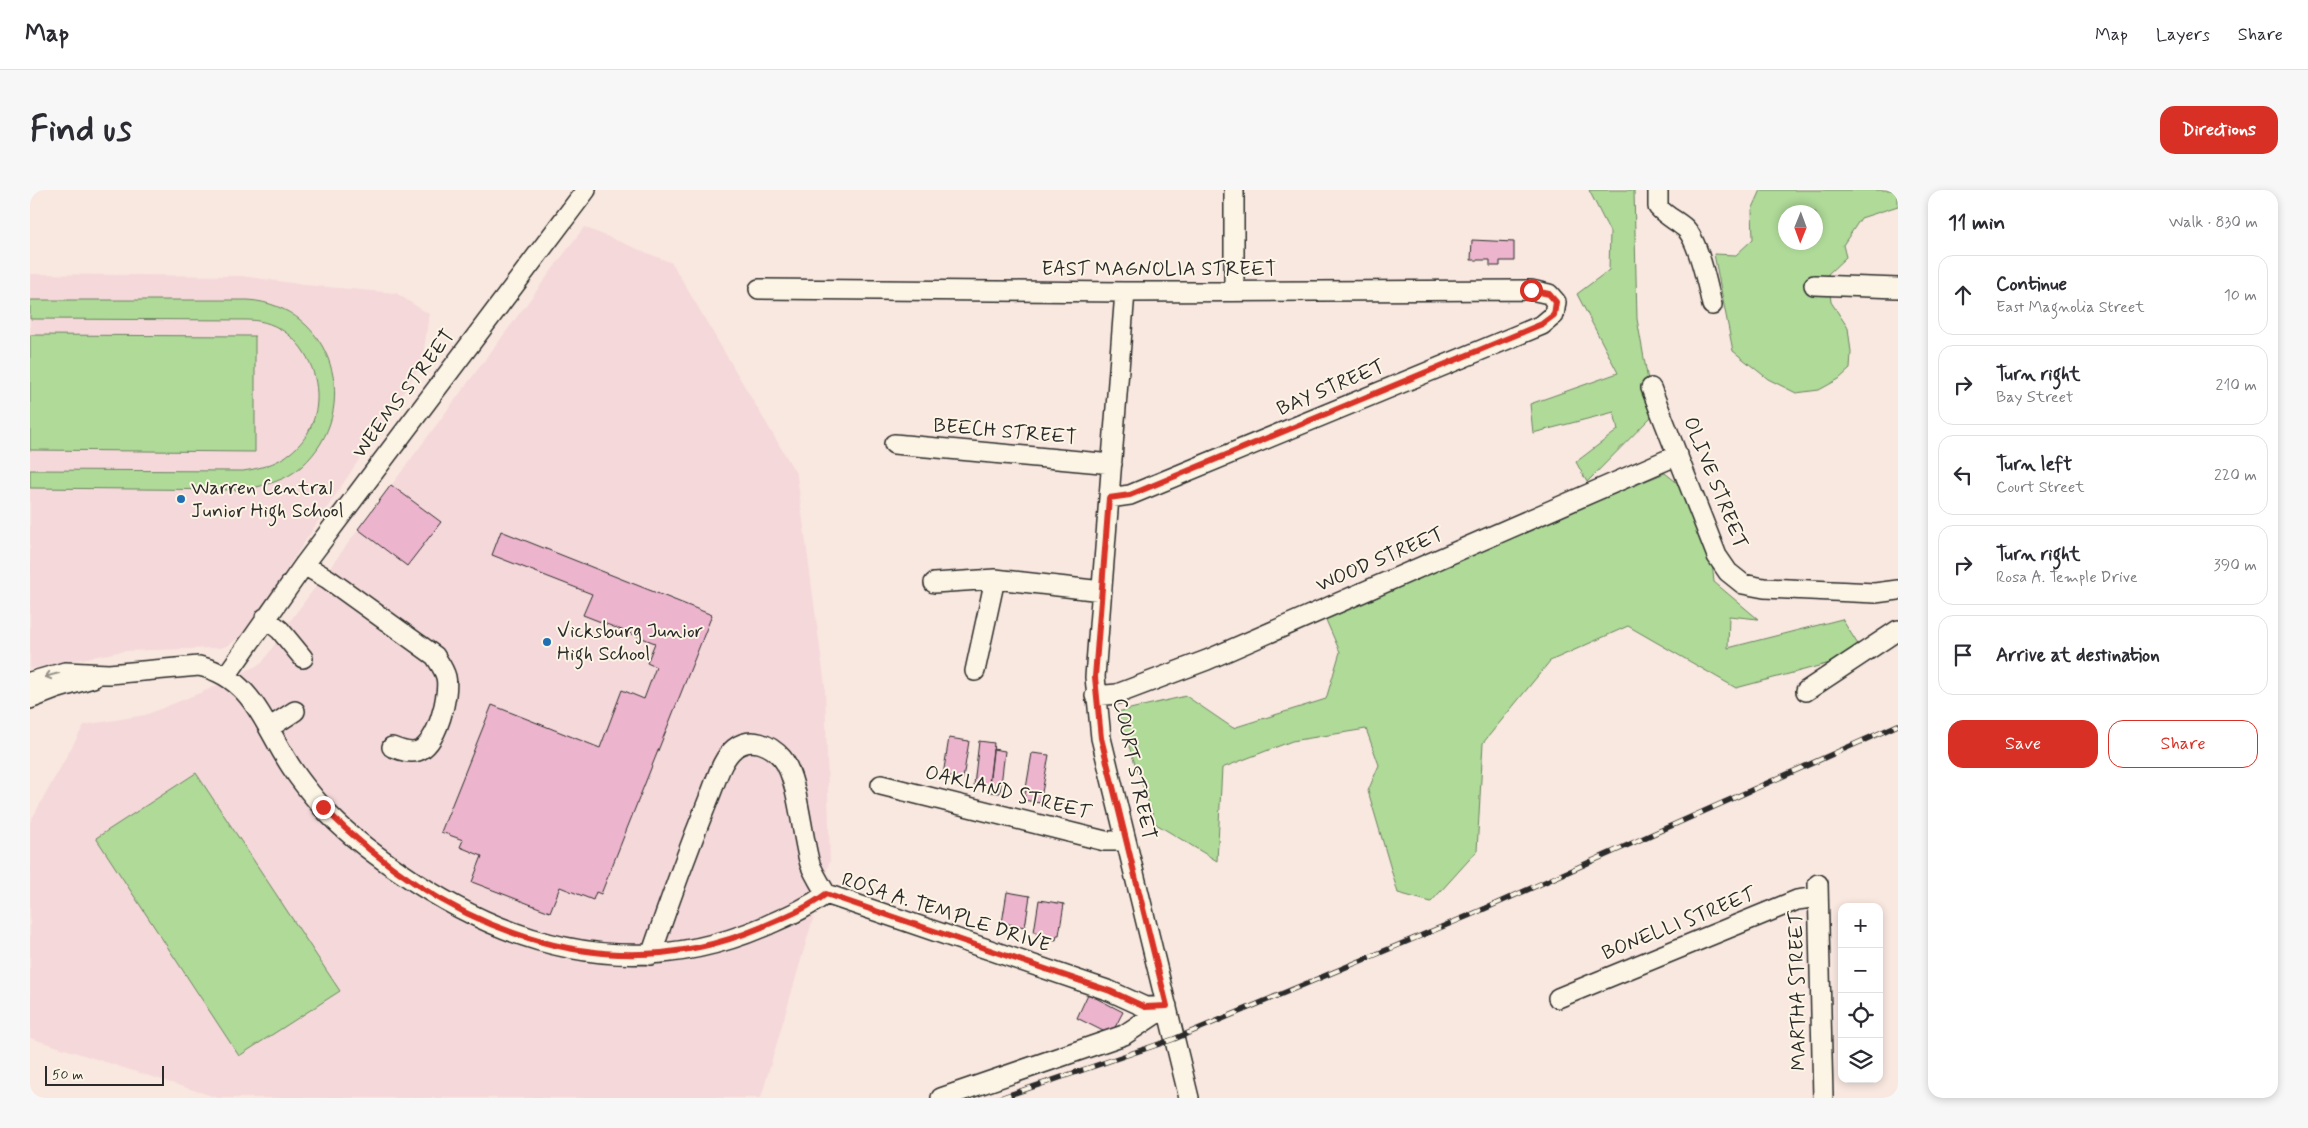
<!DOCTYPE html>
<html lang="en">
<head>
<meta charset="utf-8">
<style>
	body { margin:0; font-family:Mynerve,sans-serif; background:#f7f7f7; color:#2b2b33 }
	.controls { position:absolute; right:15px; bottom:15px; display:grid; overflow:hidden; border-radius:10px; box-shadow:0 2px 8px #0003 }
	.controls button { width:45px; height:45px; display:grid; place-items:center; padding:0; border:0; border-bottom:1px solid #e1e1e2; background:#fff; color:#2b2b33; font:25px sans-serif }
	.compass { position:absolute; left:1748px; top:15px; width:45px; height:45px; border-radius:50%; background:#fff; box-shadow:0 2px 8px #0003; rotate:181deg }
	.scale { position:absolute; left:15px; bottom:12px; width:119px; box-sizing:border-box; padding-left:5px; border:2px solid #2b2b2b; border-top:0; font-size:14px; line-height:18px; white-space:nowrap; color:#2b2b2b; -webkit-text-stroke:4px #fcf5e5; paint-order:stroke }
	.stop { position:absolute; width:15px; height:15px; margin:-11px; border:4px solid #d93025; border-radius:50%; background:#fff }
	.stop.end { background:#d93025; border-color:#fff; box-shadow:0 1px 5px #0008 }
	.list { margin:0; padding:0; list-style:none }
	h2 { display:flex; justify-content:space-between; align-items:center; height:65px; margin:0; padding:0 20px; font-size:21px }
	h2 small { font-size:16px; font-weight:400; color:#7c7c81 }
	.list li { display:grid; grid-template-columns:32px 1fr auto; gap:15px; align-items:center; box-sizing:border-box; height:80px; margin:0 10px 10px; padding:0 10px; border:1px solid #e1e1e2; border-radius:15px }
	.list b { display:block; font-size:19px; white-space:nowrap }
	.list p { margin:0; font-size:16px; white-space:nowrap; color:#7c7c81 }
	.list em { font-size:16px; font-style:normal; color:#7c7c81 }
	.actions { display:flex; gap:10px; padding:15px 20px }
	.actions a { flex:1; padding:11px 0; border:1px solid #d93025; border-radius:15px; text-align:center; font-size:18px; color:#d93025 }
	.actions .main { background:#d93025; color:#fff }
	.icon { flex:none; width:28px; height:28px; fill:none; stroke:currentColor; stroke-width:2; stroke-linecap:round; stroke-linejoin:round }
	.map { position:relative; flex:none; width:1868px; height:908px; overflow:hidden; border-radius:15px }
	header { display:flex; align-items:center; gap:30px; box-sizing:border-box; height:70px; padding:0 25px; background:#fff; border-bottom:1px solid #e1e1e2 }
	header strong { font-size:24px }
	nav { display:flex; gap:28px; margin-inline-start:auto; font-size:18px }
	.intro { display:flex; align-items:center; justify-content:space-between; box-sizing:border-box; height:120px; padding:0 30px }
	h1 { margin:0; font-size:35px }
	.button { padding:12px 22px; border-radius:15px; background:#d93025; color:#fff; font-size:18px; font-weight:700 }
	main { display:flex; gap:30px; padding:0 30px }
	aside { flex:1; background:#fff; border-radius:15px; box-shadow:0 2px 8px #0003 }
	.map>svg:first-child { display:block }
	.built { fill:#f5d9da }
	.green { fill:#afda98; stroke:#6d8262; fill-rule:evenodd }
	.building { fill:#ecb5cd; stroke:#2b2b2b }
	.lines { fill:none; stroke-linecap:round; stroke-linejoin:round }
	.minor-casing { stroke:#2b2b2b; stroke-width:22 }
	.minor { stroke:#fcf5e5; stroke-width:19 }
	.rail-casing { stroke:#2b2b2b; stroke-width:5.5 }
	.rail { stroke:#fcf5e5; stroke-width:4; stroke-dasharray:11; stroke-linecap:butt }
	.oneway { stroke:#949088 }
	.route { stroke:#d93025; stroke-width:6 }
	.poi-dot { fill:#1f6fb2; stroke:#fcf5e5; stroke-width:2 }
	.labels { text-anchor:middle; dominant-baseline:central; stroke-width:4; stroke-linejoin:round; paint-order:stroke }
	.street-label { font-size:20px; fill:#2b2b2b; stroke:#fcf5e5 }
	.poi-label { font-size:20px; fill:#2b2b2b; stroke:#fcf5e5; text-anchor:start }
</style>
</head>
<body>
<header>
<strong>Map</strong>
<nav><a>Map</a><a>Layers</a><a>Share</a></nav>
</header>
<div class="intro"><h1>Find us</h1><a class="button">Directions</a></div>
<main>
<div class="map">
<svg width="1868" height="908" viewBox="0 0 1868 908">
	<rect width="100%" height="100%" fill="#f9e8e0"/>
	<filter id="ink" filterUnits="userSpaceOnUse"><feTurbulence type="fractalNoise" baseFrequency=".02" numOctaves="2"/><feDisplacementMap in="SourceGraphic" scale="10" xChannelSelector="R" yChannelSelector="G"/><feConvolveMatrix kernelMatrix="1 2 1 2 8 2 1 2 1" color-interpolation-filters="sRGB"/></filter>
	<g filter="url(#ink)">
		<path class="built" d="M554 37 642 73 767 285 795 495 800 670 731 908H188L0 848V632L54 535 115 525 177 500 232 473 260 431Z
			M0 84 212 86 276 95 366 103 399 124 392 174 214 444 199 455 191 458 94 461 0 479Z"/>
		<path class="green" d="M1559 0H1604L1607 129 1624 224 1557 292 1546 272 1588 240 1584 222 1503 243 1500 214 1588 183 1547 104 1579 80 1580 42Z
			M1731 0H1868V16L1831 28 1813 55 1816 67 1798 84 1801 112 1818 138 1821 162 1820 179 1809 189 1789 200 1766 203 1738 189 1703 161 1684 64 1706 65 1723 49 1722 20ZM1756 22H1786V52H1756Z
			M0 110H218C303 116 334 220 272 276 256 291 233 296 212 300L0 298V280L213 281C233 278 253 272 268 256 309 213 280 131 218 130L0 129Z
			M0 145 225 146V262L0 260Z
			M1635 283 1660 303 1678 334 1684 392 1728 429 1699 426 1698 458 1812 429 1834 464 1706 498 1598 436 1520 471 1453 553 1447 661 1401 712 1368 703 1338 601 1349 575 1336 539 1262 551 1192 578 1187 671 1126 634 1087 522 1156 506 1203 538 1296 509 1310 462 1293 423Z
			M166 583 310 801 209 866 66 648Z"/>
		<path class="building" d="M1442 50 1484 52V71H1470V76H1460V70H1441Z
			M361 295 411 332 377 376 328 339Z
			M471 341 682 425 571 704 566 702 563 710 530 697 520 722 442 692 452 666 430 657 433 650 411 642 462 515 570 558 592 500 614 509 626 477 617 473 625 453 553 425 562 404 462 365Z
			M919 548 939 551 933 589 913 585Z
			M949 551 964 553 959 596 944 595Z
			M963 559 975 561 970 603 958 602Z
			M1002 563 1019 565 1010 613 994 610Z
			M977 702 1000 706 995 737 972 733Z
			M1009 710 1034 714 1029 745H1027L1026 750 1006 747 1007 742H1004Z
			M1058 804 1093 822 1081 845 1047 828Z"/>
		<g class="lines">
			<g class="minor-casing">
				<path id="minor" d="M1628 0V17C1637 27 1646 30 1655 38 1668 50 1678 97 1682 115
					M1784 95 1868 98
					M729 99 1095 102 1501 100 1519 104 1526 112 1524 125 1512 135 1100 305 1079 308
					M1204 101V0
					M1095 102 1065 487 1071 548 1159 908
					M1621 198 1687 366 1698 382 1713 394 1734 398 1845 403 1868 400
					M864 254 1082 274
					M274 375 298 389 405 466C409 473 414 479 416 487 420 504 407 555 388 561 379 564 370 560 362 557
					M904 393 965 389 1072 401
					M235 428 250 440 273 468
					M945 481 965 389
					M196 486 274 375 556 0
					M0 492 35 482 79 484 169 476C225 488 235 540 264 581 272 593 282 605 292 617 314 642 342 663 370 682 481 759 604 792 733 737 755 727 776 719 796 704L1080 801 1115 817 1137 816
					M1776 501 1868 440
					M1065 506 1087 504 1177 470 1648 265
					M0 509 26 499 63 488
					M239 538 265 521
					M851 595 1075 651H1096
					M1788 694 1793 908
					M621 765C639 712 658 660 679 608 686 592 691 569 705 558 721 546 740 554 752 568 768 587 772 648 780 674 784 684 791 695 796 704
					M1528 808 1767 710 1788 707
					M911 908 1094 845 1136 817"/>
			</g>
			<use href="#minor" class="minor"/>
			<g class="rail-casing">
				<path id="rail" d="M970 908 1144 849 1445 723 1868 535"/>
			</g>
			<use href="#rail" class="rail"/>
		</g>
		<defs><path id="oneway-shaft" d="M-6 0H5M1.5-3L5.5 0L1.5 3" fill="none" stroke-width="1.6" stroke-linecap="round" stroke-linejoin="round" transform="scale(1.25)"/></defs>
		<use class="oneway" href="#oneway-shaft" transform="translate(22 485) rotate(165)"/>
	</g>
	<g class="lines" filter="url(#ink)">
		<path class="route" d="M293 617C410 735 570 806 732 737 755 727 776 719 796 704L1080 801 1115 817 1137 816 1071 548 1065 487 1079 308 1100 305 1512 134 1524 125 1526 112 1519 104 1501 100"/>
	</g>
	<g class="poi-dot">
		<circle cx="151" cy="309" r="5"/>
		<circle cx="517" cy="452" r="5"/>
	</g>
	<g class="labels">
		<g class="street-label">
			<text x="1129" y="79">EAST MAGNOLIA STREET</text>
			<text transform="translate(1301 198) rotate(-23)">BAY STREET</text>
			<text transform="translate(374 204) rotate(-53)">WEEMS STREET</text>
			<text transform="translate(975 242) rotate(5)">BEECH STREET</text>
			<text transform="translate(1685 293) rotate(68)">OLIVE STREET</text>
			<text transform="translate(1350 370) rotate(-23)">WOOD STREET</text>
			<text transform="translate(1104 579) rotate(78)">COURT STREET</text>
			<text transform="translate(978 603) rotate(14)">OAKLAND STREET</text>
			<text transform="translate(916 723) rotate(18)">ROSA A. TEMPLE DRIVE</text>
			<text transform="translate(1649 734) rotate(-22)">BONELLI STREET</text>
			<text transform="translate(1768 801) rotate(-91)">MARTHA STREET</text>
		</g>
		<g class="poi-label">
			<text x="161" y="298">Warren Central<tspan x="161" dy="23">Junior High School</tspan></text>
			<text x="527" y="441">Vicksburg Junior<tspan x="527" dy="23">High School</tspan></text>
		</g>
	</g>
</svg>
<div class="controls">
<button>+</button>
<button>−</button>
<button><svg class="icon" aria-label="locate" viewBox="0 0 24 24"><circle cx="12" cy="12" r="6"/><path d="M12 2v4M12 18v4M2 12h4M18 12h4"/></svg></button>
<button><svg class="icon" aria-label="layers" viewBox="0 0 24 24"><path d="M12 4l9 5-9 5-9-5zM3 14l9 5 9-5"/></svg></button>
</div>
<svg class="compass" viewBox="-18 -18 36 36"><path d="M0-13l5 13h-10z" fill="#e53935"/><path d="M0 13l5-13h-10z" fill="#7c7c81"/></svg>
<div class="scale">50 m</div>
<div class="stop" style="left:1501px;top:100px"></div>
<div class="stop end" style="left:293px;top:617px"></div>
</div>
<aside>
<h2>11 min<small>Walk · 830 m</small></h2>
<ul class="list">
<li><svg class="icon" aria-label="ahead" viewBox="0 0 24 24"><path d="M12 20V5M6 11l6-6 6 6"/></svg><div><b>Continue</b><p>East Magnolia Street</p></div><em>10 m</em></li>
<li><svg class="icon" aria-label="right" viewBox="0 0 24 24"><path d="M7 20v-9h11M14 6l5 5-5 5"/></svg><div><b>Turn right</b><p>Bay Street</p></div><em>210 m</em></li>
<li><svg class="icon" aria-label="left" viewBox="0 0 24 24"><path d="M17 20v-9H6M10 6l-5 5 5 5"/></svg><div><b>Turn left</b><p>Court Street</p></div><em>220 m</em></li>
<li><svg class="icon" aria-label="right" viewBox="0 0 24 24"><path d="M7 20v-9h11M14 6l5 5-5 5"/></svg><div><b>Turn right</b><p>Rosa A. Temple Drive</p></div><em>390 m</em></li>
<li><svg class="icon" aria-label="arrive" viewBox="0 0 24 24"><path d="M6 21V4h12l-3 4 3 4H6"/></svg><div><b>Arrive at destination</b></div></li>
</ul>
<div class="actions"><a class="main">Save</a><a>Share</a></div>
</aside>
</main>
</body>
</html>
